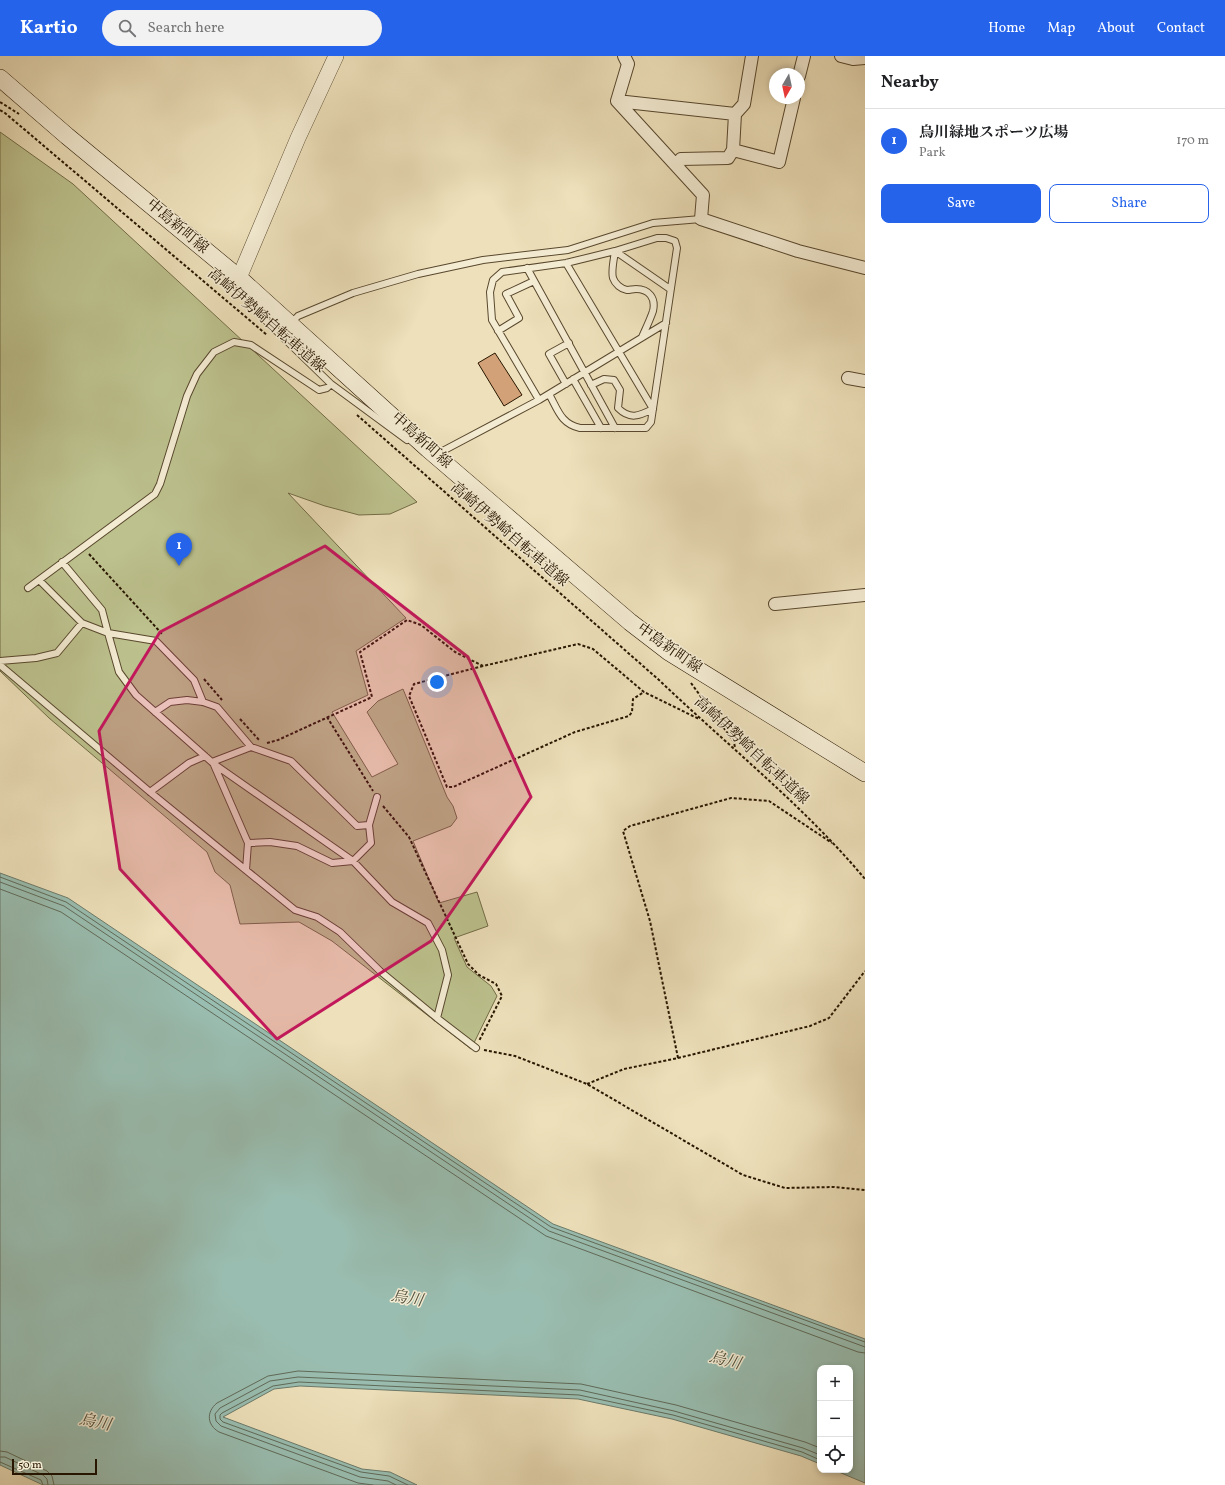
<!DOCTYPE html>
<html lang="en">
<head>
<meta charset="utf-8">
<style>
	body { margin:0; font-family:Vollkorn,"Noto Serif JP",serif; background:#f2f2f2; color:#202124 }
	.controls { position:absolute; right:12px; bottom:12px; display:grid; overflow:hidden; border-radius:8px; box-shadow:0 2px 6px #0003 }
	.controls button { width:36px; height:36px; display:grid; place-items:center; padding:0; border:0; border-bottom:1px solid #e0e0e0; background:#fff; color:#202124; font:20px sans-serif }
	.compass { position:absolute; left:769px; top:12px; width:36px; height:36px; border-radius:50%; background:#fff; box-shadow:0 2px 6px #0003; rotate:189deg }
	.scale { position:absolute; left:12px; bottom:10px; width:85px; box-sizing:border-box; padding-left:4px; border:2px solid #281600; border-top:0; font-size:11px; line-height:14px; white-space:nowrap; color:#281600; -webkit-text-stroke:3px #f3ebd2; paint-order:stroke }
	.you { position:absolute; left:437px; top:626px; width:14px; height:14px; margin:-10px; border:3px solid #fff; border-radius:50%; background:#1a73e8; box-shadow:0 0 0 6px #1a73e833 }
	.badge { display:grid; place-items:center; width:26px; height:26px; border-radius:50%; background:#2563eb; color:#fff; font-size:13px; font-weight:700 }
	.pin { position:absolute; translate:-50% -33px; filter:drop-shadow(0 1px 2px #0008) }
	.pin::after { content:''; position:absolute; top:21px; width:14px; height:12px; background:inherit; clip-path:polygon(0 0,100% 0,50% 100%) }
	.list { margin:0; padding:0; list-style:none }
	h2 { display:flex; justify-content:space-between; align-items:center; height:52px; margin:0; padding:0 16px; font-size:17px }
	h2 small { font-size:13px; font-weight:400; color:#757577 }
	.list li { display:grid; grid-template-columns:26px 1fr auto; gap:12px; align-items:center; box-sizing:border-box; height:64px; padding:0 16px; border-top:1px solid #e0e0e0 }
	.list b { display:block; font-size:15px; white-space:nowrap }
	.list p { margin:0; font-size:13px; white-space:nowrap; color:#757577 }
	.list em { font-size:13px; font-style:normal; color:#757577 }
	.actions { display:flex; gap:8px; padding:12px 16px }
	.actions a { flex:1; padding:9px 0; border:1px solid #2563eb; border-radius:8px; text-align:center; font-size:14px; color:#2563eb }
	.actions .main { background:#2563eb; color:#fff }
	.icon { flex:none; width:22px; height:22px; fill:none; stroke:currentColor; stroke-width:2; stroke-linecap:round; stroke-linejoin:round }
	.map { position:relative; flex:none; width:865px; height:1429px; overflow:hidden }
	header { display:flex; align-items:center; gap:24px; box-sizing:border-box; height:56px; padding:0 20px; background:#2563eb; color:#fff }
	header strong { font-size:19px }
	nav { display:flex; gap:22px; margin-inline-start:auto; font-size:14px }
	.search { width:280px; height:36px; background:#f2f2f2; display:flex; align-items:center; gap:10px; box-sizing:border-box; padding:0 14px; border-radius:22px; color:#757577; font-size:15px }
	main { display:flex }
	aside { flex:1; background:#fff }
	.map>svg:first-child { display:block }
	.green { fill:#bcc18d; stroke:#726c46 }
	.water { fill:#99bdb0; stroke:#6c7a6a }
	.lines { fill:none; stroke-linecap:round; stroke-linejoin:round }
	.shore { stroke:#606a58; stroke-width:1 }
	.building { fill:#d2a177; stroke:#281600 }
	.service-casing { stroke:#59482e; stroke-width:8 }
	.minor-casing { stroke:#59482e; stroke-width:14 }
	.tertiary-casing { stroke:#59482e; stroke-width:16 }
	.secondary-casing { stroke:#281600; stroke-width:18 }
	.path { stroke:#281600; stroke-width:2; stroke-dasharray:3 2; stroke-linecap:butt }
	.service { stroke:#f3ebd2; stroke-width:6 }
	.minor { stroke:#f3ebd2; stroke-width:12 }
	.tertiary { stroke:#f3ebd2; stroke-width:15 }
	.secondary { stroke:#f3ebd2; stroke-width:17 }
	.marked { fill:#c2185b; fill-opacity:0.2; stroke:#c2185b; stroke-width:3; stroke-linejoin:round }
	.labels { text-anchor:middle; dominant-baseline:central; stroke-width:3; stroke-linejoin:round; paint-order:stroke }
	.street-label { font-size:15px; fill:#281600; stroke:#f3ebd2 }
	.water-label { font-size:16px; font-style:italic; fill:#50503e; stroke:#f3ebd2 }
</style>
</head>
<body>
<header>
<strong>Kartio</strong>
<div class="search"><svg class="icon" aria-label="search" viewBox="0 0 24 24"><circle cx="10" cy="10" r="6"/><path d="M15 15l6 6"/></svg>Search here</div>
<nav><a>Home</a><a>Map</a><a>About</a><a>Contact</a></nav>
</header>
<main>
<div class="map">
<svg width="865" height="1429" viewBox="0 0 865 1429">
	<rect width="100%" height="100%" fill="#ede0ba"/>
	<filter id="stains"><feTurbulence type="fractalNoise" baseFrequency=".005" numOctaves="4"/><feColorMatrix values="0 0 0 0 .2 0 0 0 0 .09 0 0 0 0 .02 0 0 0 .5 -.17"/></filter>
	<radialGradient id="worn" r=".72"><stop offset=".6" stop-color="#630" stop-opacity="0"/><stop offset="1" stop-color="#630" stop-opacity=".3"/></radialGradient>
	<path class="green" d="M0 76 73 128 417 446 390 458 359 459 325 450 288 437 406 562 356 595 368 639 332 656 372 721 398 708 367 656 378 645 403 633 447 741 453 750 457 762 451 770 413 785 439 847 477 836 488 870 454 882 467 911 491 930 497 940 471 993 332 885 299 866 240 868 230 829 215 816 207 796 49 662 0 615Z"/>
	<path class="water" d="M0 817 68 842 553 1168 865 1283V1427L834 1414H850V1312H820V1408L801 1400 672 1363 578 1343 300 1330 274 1333 223 1361 362 1413 390 1416 417 1429H43L0 1409Z"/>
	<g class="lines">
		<path class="shore" d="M0 821 66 846 551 1171 865 1286
			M0 826 64 850 549 1175 865 1291
			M0 833 61 856 546 1180 858 1296 865 1297
			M0 1395 7 1396 47 1415 52 1420 54 1429
			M0 1401H5L43 1419 47 1423 48 1429
			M0 1406 41 1424 43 1429
			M373 1429 358 1427 219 1376C207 1369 206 1356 217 1347L268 1320 298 1315 581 1328 676 1349 805 1386 820 1392
			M396 1429 388 1425 360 1421 221 1370 216 1365 215 1358 220 1352 270 1325 298 1321 580 1334 674 1355 803 1392 820 1399
			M408 1429 389 1420 361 1416 223 1366 220 1363V1359L222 1357 273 1330 299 1326 579 1339 673 1359 802 1396 820 1404"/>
	</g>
	<path class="building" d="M495 297 522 339 504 350 478 307Z"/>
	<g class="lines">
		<g class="service-casing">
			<path id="service" d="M566 207 653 353C639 360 630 364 618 352L620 334 614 324 604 323 591 329
				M527 212 615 372
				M262 246 259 258 331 328
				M291 267 298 260 353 237 418 218 483 204 568 194 653 167 701 163
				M498 275 519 262 506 238 534 225
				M642 281C646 272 650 264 653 255 656 242 649 233 636 233 633 233 630 234 627 234 621 233 615 228 613 222 611 215 614 203 615 195L670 233
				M573 323 601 372
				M566 328 549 298 569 287
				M539 344 492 264 490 236 493 224 502 216 566 207 615 195 657 182H666L675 185 677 192 651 366 646 372H580C561 368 558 354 549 338
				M437 398 539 344 666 267
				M62 506 102 554 108 577 156 585 194 624 203 646
				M39 524 82 567 108 577 119 616 136 639 214 708 353 805 392 846 428 867 442 894 448 919 437 962
				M28 532 155 438 160 428 187 340 197 318 214 296 234 286 251 289 319 334 327 332 331 328 407 384
				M0 605 36 602 57 597 82 567
				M0 609 150 736 295 854 317 861 340 876 380 915 437 962 476 992
				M155 656 170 646 187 644 203 646 217 651 251 691
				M212 706 251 691 291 705 357 770 369 769
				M214 709 248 787 246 814
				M150 736 189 707 205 700
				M248 787 270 786 297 790 332 807 353 805 371 787 369 769 377 741"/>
		</g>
		<g class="minor-casing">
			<path id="minor" d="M624 0 628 8 617 45 703 139 701 163 798 195 865 212
				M752 0 744 48 735 58 733 94 779 106 794 42
				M841 0 853 3 865 2
				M799 20 804 0
				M617 45 735 58
				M677 110 681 103 728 102 733 94
				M848 322 865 325
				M775 548 865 539"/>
		</g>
		<g class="tertiary-casing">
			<path id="tertiary" d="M239 222 298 82 336 0"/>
		</g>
		<g class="secondary-casing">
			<path id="secondary" d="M0 22 67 80 239 222 428 393 630 566 669 596 865 717"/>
		</g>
		<path class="path" d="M0 46 19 58
			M0 54 5 57 267 279
			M357 359 659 624C728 690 804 750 865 823
			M89 498 163 579
			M483 610 414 628 409 640 447 731H453L575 676 629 660 632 656 633 643 644 636
			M204 623 222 644
			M691 627 734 686 735 692
			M327 661 373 735
			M240 663 260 685
			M267 687 278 684 372 641 360 596 407 564 421 569 455 596 483 610 578 588 593 593 644 636 699 663
			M383 750 409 781 468 908 479 919 496 928 502 940 479 985
			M484 994 515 1000 587 1028 743 1119 785 1132 834 1131 865 1134
			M678 1002 650 865 623 775 630 770 731 742 769 745 832 787
			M587 1028 624 1013 678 1002 810 970 829 962 865 915"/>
		<use href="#service" class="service"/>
		<use href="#minor" class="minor"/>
		<use href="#tertiary" class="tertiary"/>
		<use href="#secondary" class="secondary"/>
	</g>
	<path class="marked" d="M325 490 468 601 531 741 431 885 277 983 120 813 99 675 160 576Z"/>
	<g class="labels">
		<g class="street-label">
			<text transform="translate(177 171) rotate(40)">中島新町線</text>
			<text transform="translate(266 265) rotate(41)">高崎伊勢崎自転車道線</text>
			<text transform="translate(421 385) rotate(42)">中島新町線</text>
			<text transform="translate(509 479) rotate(41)">高崎伊勢崎自転車道線</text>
			<text transform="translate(669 593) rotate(35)">中島新町線</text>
			<text transform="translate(751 695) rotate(43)">高崎伊勢崎自転車道線</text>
		</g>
		<g class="water-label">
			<text transform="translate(407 1243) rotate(10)">烏川</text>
			<text transform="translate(725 1305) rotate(14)">烏川</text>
			<text transform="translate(95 1367) rotate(11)">烏川</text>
		</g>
	</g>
	<rect width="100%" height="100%" filter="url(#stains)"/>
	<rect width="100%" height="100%" fill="url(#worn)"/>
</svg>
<div class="controls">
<button>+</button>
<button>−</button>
<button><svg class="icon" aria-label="locate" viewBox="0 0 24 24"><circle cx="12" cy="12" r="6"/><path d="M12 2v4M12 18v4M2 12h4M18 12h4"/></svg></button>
</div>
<svg class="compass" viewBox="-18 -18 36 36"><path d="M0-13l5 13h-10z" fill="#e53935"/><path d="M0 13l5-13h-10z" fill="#757577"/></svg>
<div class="scale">50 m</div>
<div class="you"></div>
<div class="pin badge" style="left:179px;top:510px">1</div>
</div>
<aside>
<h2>Nearby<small></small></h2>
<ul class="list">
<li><span class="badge">1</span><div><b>烏川緑地スポーツ広場</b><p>Park</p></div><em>170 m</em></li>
</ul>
<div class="actions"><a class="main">Save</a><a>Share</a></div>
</aside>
</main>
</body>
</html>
